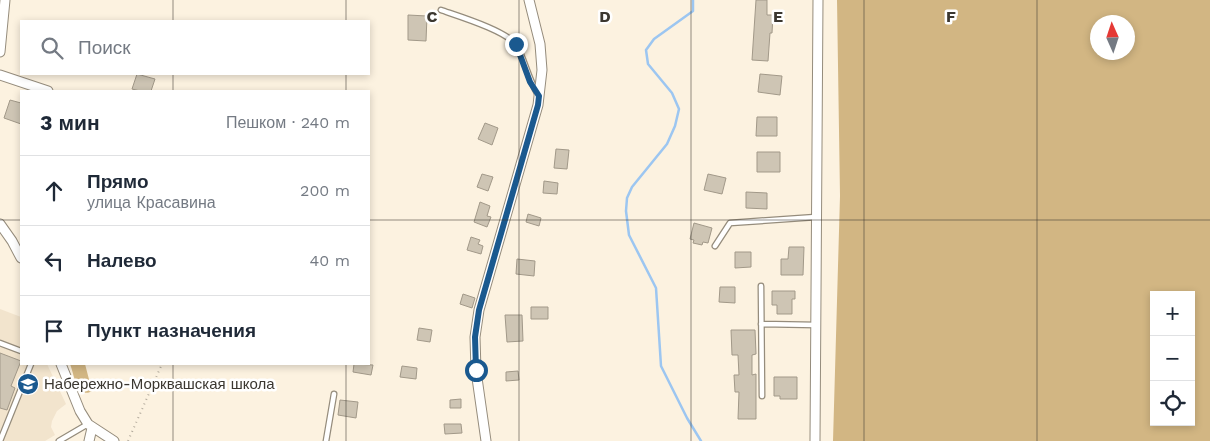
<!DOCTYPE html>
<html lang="ru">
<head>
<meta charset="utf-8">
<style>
	body { margin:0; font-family:"Work Sans",sans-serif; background:#f2f2f3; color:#1f2937 }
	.controls { position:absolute; right:15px; bottom:15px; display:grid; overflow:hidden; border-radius:0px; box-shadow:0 2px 8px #0003 }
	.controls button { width:45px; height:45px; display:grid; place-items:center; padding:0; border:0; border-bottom:1px solid #e0e1e3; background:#fff; color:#1f2937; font:25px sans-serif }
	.compass { position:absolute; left:1090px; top:15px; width:45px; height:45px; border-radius:50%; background:#fff; box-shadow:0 2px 8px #0003; rotate:357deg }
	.stop { position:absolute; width:15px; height:15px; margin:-11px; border:4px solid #1a598f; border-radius:50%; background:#fff }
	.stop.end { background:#1a598f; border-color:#fff; box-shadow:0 1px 5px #0008 }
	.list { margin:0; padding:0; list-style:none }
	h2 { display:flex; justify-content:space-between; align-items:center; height:65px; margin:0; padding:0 20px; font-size:21px }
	h2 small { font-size:16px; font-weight:400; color:#747a83 }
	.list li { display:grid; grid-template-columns:32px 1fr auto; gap:15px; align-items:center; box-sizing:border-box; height:70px; padding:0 20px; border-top:1px solid #e0e1e3 }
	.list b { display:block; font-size:19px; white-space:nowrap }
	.list p { margin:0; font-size:16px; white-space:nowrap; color:#747a83 }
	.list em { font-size:16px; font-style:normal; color:#747a83 }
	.icon { flex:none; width:28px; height:28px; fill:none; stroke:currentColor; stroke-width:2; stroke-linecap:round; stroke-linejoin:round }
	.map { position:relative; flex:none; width:1210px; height:441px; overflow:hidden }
	.search { position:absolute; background:#fff; box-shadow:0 2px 8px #0003; left:20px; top:20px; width:350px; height:55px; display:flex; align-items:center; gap:12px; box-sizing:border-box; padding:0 18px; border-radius:0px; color:#747a83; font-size:19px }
	.panel { position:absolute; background:#fff; box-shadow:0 2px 8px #0003; left:20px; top:90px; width:350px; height:275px; border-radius:0px }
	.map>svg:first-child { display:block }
	.built { fill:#f2e4cd }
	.forest { fill:#d2b683; fill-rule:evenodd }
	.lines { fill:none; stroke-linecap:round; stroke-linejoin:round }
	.stream { stroke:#9cc6f1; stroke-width:2.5 }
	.building { fill:#cec5b4; stroke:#a29989 }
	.lane-casing { stroke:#958c7c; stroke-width:7 }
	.street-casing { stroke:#958c7c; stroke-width:11 }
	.path { stroke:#b3ab9d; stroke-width:2; stroke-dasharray:1 4; stroke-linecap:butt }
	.lane { stroke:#fff; stroke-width:4.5 }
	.street { stroke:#fff; stroke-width:9 }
	.route { stroke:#1a598f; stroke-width:6 }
	.grid { fill:none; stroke:#3b3730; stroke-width:1; stroke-opacity:0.55 }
	.labels { text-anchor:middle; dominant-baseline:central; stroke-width:5; stroke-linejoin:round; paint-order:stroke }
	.poi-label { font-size:15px; fill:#3b3730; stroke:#fff; text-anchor:start }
	.grid-label { font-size:16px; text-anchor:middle; font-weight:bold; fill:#3b3730; stroke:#fff; stroke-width:5; stroke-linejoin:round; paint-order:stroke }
</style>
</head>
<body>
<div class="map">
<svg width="1210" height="441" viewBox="0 0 1210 441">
	<rect width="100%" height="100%" fill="#fcf2e0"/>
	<path class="built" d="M0 309 21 317V364H47L66 404 57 411 52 421 51 427 55 435 45 441H0Z"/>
	<path class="forest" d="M837 0H1210V441H833L840 196ZM1098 22H1128V52H1098ZM1154 295H1191V422H1154Z
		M70 364H85L92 391C77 400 74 374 70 364Z"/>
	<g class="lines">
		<path class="stream" d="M693 0V11L654 39 646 50 648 64 672 93 679 109 675 126 667 144 632 187 627 198 626 211 629 235 656 288 661 366 687 418 701 441"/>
	</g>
	<path class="building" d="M756 0H767V15H773L772 33H770L768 61 752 60Z
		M408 15 427 16 426 41 408 40Z
		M137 74 155 79 151 91H140L132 89Z
		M760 74 782 76 780 95 758 92Z
		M10 100 21 103V124L4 118Z
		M757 117H777V136H756Z
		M485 123 498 128 492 145 478 139Z
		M556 149 569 150 567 169 554 168Z
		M757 152H780V172H757Z
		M482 174 493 177 488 191 477 187Z
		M708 174 726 178 722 194 704 190Z
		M544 181 558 183 557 194 543 193Z
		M746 192 767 193V209L746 208Z
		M480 202 490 206 487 216 491 217 487 227 474 222Z
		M528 214 541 218 539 226 526 222Z
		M694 223 712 228 708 243 703 242 702 245 693 243 694 240 690 239Z
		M471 237 480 240 478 244 483 246 481 254 467 250Z
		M789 247H804L803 275H781V259H788Z
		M735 252H751V267L735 268Z
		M517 259 535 261 534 276 516 274Z
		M720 287H735V303L719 302Z
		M772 291H795V299H792V314H777V305H772Z
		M463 294 475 298 472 308 460 304Z
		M531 307H548V319H531Z
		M505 315H522L523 341 507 342Z
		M419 328 432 330 430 342 417 340Z
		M731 330H755L756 354 752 355V375L756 374V419H738L739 392H735L734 375H739L738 355H732Z
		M0 353 21 361 11 386 15 388 7 410 0 408Z
		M354 364 373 365 371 375 353 372Z
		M402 366 417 368 416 379 400 377Z
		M518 371 519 380 506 381V372Z
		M774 377H797V399H780V396H774Z
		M461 399V408H450V400Z
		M340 400 358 402 356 418 338 415Z
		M444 424H461L462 433 445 434Z"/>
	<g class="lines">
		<g class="lane-casing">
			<path id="lane" d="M441 10C458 16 508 31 517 46 525 61 528 78 538 95
				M715 246 730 223 816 217
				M761 286 762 396
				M761 324 816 325
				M0 343 21 351
				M0 441 31 364
				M59 441 88 424
				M326 441 334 394"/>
		</g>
		<g class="street-casing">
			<path id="street" d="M0 52 5 0
				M0 75 48 91
				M0 224 12 241 21 258
				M61 364 80 411 88 424 114 441
				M89 441 92 428
				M486 441 476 371 475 337 479 310 538 105 542 70 540 44 529 0
				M815 441 818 0"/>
		</g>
		<path class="path" d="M128 441 162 364"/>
		<use href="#lane" class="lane"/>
		<use href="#street" class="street"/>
	</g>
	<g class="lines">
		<path class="route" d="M476 370 475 337 479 310 538 105 539 96 530 82 516 44"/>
	</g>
	<path class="grid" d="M173 0V21M346 0V21M519 0V441M691 0V441M864 0V441M1037 0V441M173 74V91M346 74V91M0 220H21M369 220H1210M173 364V441M346 364V441"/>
	<defs>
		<g id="school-disc" transform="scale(1.125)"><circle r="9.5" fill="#1a598f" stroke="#fff"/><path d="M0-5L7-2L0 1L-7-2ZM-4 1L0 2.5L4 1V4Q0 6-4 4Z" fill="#fff"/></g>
	</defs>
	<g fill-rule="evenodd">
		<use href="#school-disc" x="28" y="384"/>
	</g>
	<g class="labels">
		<g class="poi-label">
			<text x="44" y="384">Набережно-Морквашская школа</text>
		</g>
	</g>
	<g class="grid-label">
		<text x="432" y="22">C</text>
		<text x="605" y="22">D</text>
		<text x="778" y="22">E</text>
		<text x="951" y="22">F</text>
	</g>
</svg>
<div class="controls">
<button>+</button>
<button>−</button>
<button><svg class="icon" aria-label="locate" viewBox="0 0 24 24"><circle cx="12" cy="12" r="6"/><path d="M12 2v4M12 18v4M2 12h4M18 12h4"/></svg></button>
</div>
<svg class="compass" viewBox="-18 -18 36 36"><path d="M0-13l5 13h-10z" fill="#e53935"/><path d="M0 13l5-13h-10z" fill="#747a83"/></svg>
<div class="stop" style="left:476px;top:370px"></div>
<div class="stop end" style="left:516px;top:44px"></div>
<div class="search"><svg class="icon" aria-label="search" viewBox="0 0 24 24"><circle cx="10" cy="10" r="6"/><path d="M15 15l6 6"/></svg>Поиск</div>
<section class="panel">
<h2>3 мин<small>Пешком · 240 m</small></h2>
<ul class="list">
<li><svg class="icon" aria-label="ahead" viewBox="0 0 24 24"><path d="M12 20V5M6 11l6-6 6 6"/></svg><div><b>Прямо</b><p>улица Красавина</p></div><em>200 m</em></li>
<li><svg class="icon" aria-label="left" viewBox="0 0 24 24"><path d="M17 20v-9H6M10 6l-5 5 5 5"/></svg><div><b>Налево</b></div><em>40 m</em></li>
<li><svg class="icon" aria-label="arrive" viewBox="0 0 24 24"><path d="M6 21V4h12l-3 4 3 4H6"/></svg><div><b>Пункт назначения</b></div></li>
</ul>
</section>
</div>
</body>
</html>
